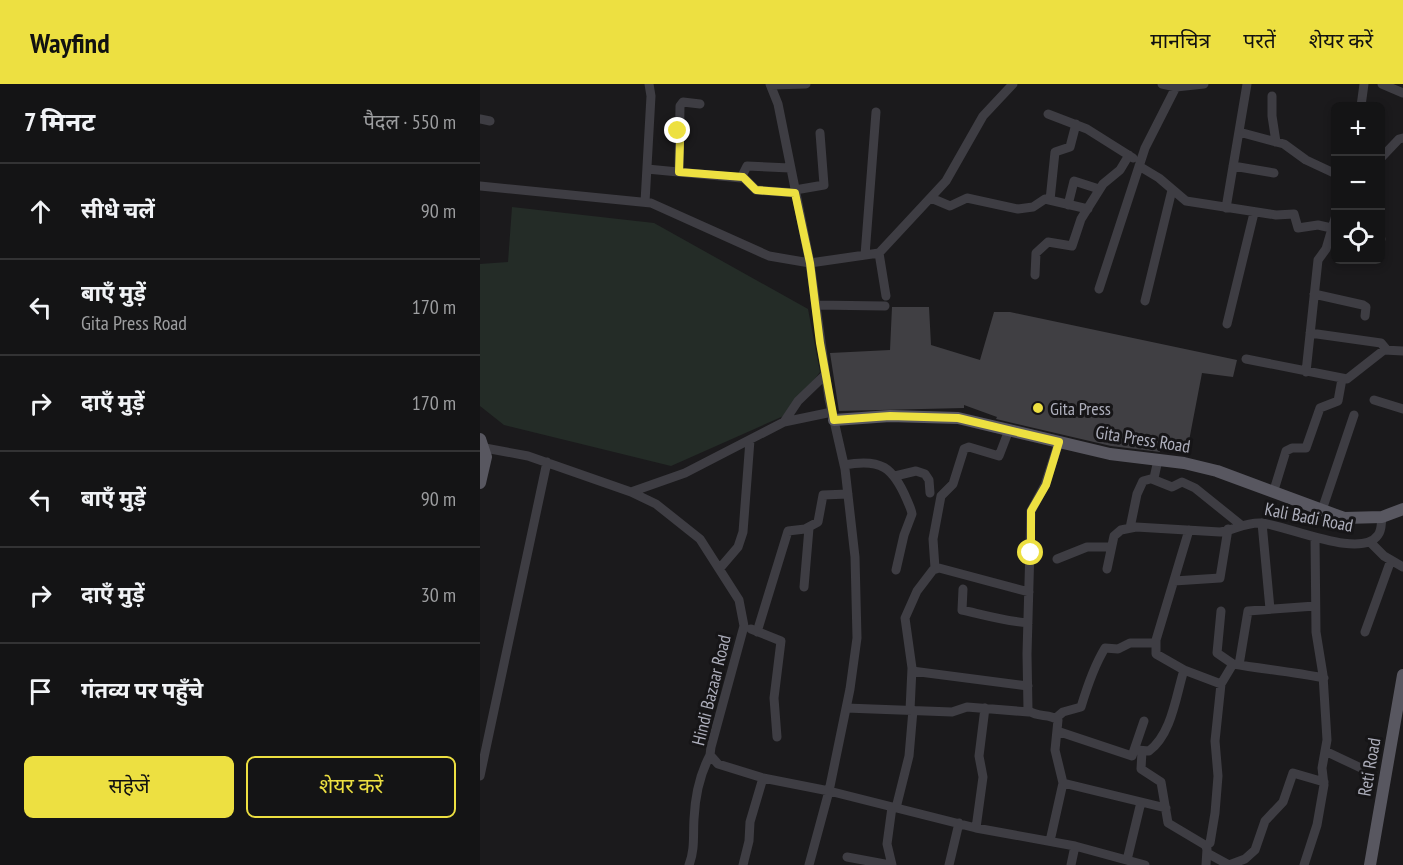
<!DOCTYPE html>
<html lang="hi">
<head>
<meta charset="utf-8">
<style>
	body { margin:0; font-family:"PT Sans Narrow","Noto Sans Devanagari",sans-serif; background:#1d1d1e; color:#f1f3f6 }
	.controls { position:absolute; right:18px; top:18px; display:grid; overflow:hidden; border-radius:9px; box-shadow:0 3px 9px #0003 }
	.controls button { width:54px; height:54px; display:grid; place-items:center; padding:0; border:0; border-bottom:2px solid #333334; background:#141415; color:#f1f3f6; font:30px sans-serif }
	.stop { position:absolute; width:18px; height:18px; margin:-14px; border:4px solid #ede041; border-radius:50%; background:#fff }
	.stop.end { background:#ede041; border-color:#fff; box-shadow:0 2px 6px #0008 }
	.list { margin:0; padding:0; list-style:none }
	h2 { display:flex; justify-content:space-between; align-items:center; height:78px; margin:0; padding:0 24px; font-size:26px }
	h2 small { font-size:20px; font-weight:400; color:#9d9ea0 }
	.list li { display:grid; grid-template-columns:39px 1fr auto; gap:18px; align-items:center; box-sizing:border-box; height:96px; padding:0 24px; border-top:2px solid #333334 }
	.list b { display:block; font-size:22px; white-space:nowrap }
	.list p { margin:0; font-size:20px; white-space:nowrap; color:#9d9ea0 }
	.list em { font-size:20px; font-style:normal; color:#9d9ea0 }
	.actions { display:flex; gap:12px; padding:18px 24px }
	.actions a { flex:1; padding:14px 0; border:2px solid #ede041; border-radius:9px; text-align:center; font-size:21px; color:#ede041 }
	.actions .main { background:#ede041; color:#111 }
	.icon { flex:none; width:33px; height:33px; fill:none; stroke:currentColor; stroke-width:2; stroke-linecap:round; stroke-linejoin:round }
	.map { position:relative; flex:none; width:923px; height:781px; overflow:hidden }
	header { display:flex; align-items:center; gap:36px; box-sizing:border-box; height:84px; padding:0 30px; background:#ede041; color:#111 }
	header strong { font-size:28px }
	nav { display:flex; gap:33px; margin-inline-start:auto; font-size:21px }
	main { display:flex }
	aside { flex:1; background:#141415 }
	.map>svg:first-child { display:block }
	.green { fill:#242c27 }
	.building { fill:#403f43 }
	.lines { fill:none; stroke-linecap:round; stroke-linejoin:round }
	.minor { stroke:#3e3d43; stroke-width:9 }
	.major { stroke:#585760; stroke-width:12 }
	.route { stroke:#ede041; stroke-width:8 }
	.poi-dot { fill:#ede041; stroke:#161517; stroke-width:2 }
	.labels { text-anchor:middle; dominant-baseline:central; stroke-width:6; stroke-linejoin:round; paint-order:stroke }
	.poi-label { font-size:18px; fill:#adaebb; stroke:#161517; text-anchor:start }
	.street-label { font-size:18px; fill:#adaebb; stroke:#161517 }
</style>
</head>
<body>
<header>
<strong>Wayfind</strong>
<nav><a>मानचित्र</a><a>परतें</a><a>शेयर करें</a></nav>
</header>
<main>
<aside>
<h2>7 मिनट<small>पैदल · 550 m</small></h2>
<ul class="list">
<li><svg class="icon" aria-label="ahead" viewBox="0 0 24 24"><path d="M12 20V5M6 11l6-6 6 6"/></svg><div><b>सीधे चलें</b></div><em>90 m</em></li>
<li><svg class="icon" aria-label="left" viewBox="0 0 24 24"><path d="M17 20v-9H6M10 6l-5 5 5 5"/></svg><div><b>बाएँ मुड़ें</b><p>Gita Press Road</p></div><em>170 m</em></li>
<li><svg class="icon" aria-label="right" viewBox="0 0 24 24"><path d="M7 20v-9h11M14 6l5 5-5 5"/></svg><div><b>दाएँ मुड़ें</b></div><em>170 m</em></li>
<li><svg class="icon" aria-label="left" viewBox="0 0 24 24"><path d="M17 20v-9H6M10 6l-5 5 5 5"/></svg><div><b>बाएँ मुड़ें</b></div><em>90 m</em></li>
<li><svg class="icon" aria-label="right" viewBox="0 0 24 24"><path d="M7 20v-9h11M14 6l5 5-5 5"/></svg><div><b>दाएँ मुड़ें</b></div><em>30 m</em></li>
<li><svg class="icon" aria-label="arrive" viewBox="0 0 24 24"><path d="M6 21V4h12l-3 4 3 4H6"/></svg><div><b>गंतव्य पर पहुँचे</b></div></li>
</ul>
<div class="actions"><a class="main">सहेजें</a><a>शेयर करें</a></div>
</aside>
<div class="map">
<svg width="923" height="781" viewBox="0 0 923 781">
	<rect width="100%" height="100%" fill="#1b1a1c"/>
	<path class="green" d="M32 123 174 139 328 225 340 288 308 330 191 382 24 341 0 322V180L28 178Z"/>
	<path class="building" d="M412 223H449L451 261 500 276 514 228H530L757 276 753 293 722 289 708 362 692 358 691 361 680 360V368L631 362 516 335 517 333 484 321V324L359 327 350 269 410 266Z"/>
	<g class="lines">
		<path class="minor" d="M290 0 298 20 330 179 349 315 365 385 375 473 377 554 370 605 349 707 329 781
			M682 0 696 3 724 0
			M902 0 923 9
			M291 1 326 0
			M792 12V32L796 58
			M881 22 884 0
			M568 30 607 45 653 74
			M0 35 10 37
			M759 48 804 60 826 76 856 90
			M900 75 919 55 923 54
			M659 82 679 94 706 117 796 131 814 130 818 144 838 141 856 145
			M753 82 794 89
			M167 85 261 94 267 82 310 84
			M199 88 200 22 203 18 220 20
			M263 93 276 106 315 109
			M0 102 171 119 289 172 330 179 399 169 466 97 503 32 533 0
			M315 106 344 101 340 49
			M451 114 470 122 487 114 538 125 553 123 565 115 608 125
			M570 116 575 68 590 63 596 40
			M165 118 171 12 169 0
			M588 121 594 97 619 105
			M746 124 767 0
			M900 155H901
			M399 169 406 212
			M385 171 396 28
			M555 191 556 169 568 158 592 162 601 135 623 100 640 86 649 71
			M619 205 665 64 696 3
			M834 210 883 221 886 223 885 232
			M665 217 692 106
			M336 221 405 222
			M747 240 774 129
			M830 249 901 259 906 265
			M766 275 867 295 904 266 923 267
			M826 288 838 176 846 165 856 131
			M894 316 923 325
			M304 338 318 317 345 291
			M5 364 48 372 151 408 176 420 220 455 259 516 264 542 231 663 230 671 238 680 283 694 349 707 496 744 595 762 665 781
			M364 381C401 374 413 383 427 416 429 421 431 424 432 430L424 451 416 486
			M415 392 436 387 445 390 449 396 450 409
			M672 395 692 403 702 398 715 404 761 441
			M794 406 806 367 812 364H826L840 324 858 317 862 295
			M151 408 205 389 304 338 352 328
			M842 426 874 331
			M782 439 790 525
			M650 444 657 410 663 397 674 394 678 376
			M709 446 676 556V570L704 586 741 600 753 580C783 585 813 588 844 594
			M890 458 904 472 923 483
			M577 475 607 463H630
			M240 484 258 463 263 448 270 356
			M455 484 453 455 461 412 473 400 484 365 489 363 519 372 529 346
			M627 485 634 452 641 446 656 443 740 448C754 446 766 438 781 439 807 441 881 476 898 451 902 446 901 439 902 433
			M694 497 740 494 748 445
			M324 503 329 444
			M483 505 482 526C504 531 525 537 548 539
			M741 527 737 569 753 580
			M271 545 301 557 294 614 297 653
			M277 548 308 447 325 445 338 438 343 411 368 410
			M885 548 911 476
			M759 581 768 527 835 522
			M432 587 548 602
			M366 624 472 628 487 623 549 628
			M430 626 432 584 425 534 437 507 453 486 459 484 549 508
			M576 634 583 628 601 623C607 603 614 582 625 564L638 565 650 559H676
			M577 647 652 672 664 637
			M657 666 669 667C692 650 696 611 704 586
			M662 667 661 685 681 698 688 739 725 761 727 765 726 781
			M845 667 881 684
			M0 692 67 378
			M583 699 686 724
			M412 723 407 760 412 781
			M416 724 429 672 433 626
			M496 744 503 693 499 672 505 624
			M570 757 583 699 575 666 578 636C569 629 556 634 548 626L547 570 551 427 565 401 579 358
			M726 762 730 759 735 729 738 692 735 657 741 600
			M727 769 749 781 765 775 775 766 785 737 803 718 813 689 844 698
			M367 773 410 781
			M647 776 661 718
			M209 781C215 766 213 751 214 735 215 713 220 690 230 671
			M263 781 269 757 270 738 283 694
			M469 781 479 739
			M591 781 595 762
			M824 781 837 741 844 701 842 684 847 656 843 591 836 548 835 453"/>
		<path class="major" d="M354 336 410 332 478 334 630 370 704 379 737 387 864 434 902 433 923 425
			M0 355 6 373 0 399
			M890 781 923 591"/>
	</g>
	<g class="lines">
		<path class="route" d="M198 47 200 58 199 88 263 93 276 106 315 109 330 179 340 259 354 336 410 332 478 334 579 358 566 401 551 427V469"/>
	</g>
	<circle class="poi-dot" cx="558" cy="324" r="6"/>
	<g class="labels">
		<g class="poi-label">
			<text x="570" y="324">Gita Press</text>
		</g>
		<g class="street-label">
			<text transform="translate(663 355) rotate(9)">Gita Press Road</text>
			<text transform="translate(829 433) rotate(11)">Kali Badi Road</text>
			<text transform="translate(231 606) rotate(-76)">Hindi Bazaar Road</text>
			<text transform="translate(889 683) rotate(-80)">Reti Road</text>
		</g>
	</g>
</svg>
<div class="controls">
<button>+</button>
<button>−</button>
<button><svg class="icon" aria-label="locate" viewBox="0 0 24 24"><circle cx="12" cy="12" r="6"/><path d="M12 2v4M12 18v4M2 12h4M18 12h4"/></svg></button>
</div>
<div class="stop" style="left:551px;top:469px"></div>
<div class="stop end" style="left:198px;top:47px"></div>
</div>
</main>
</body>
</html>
